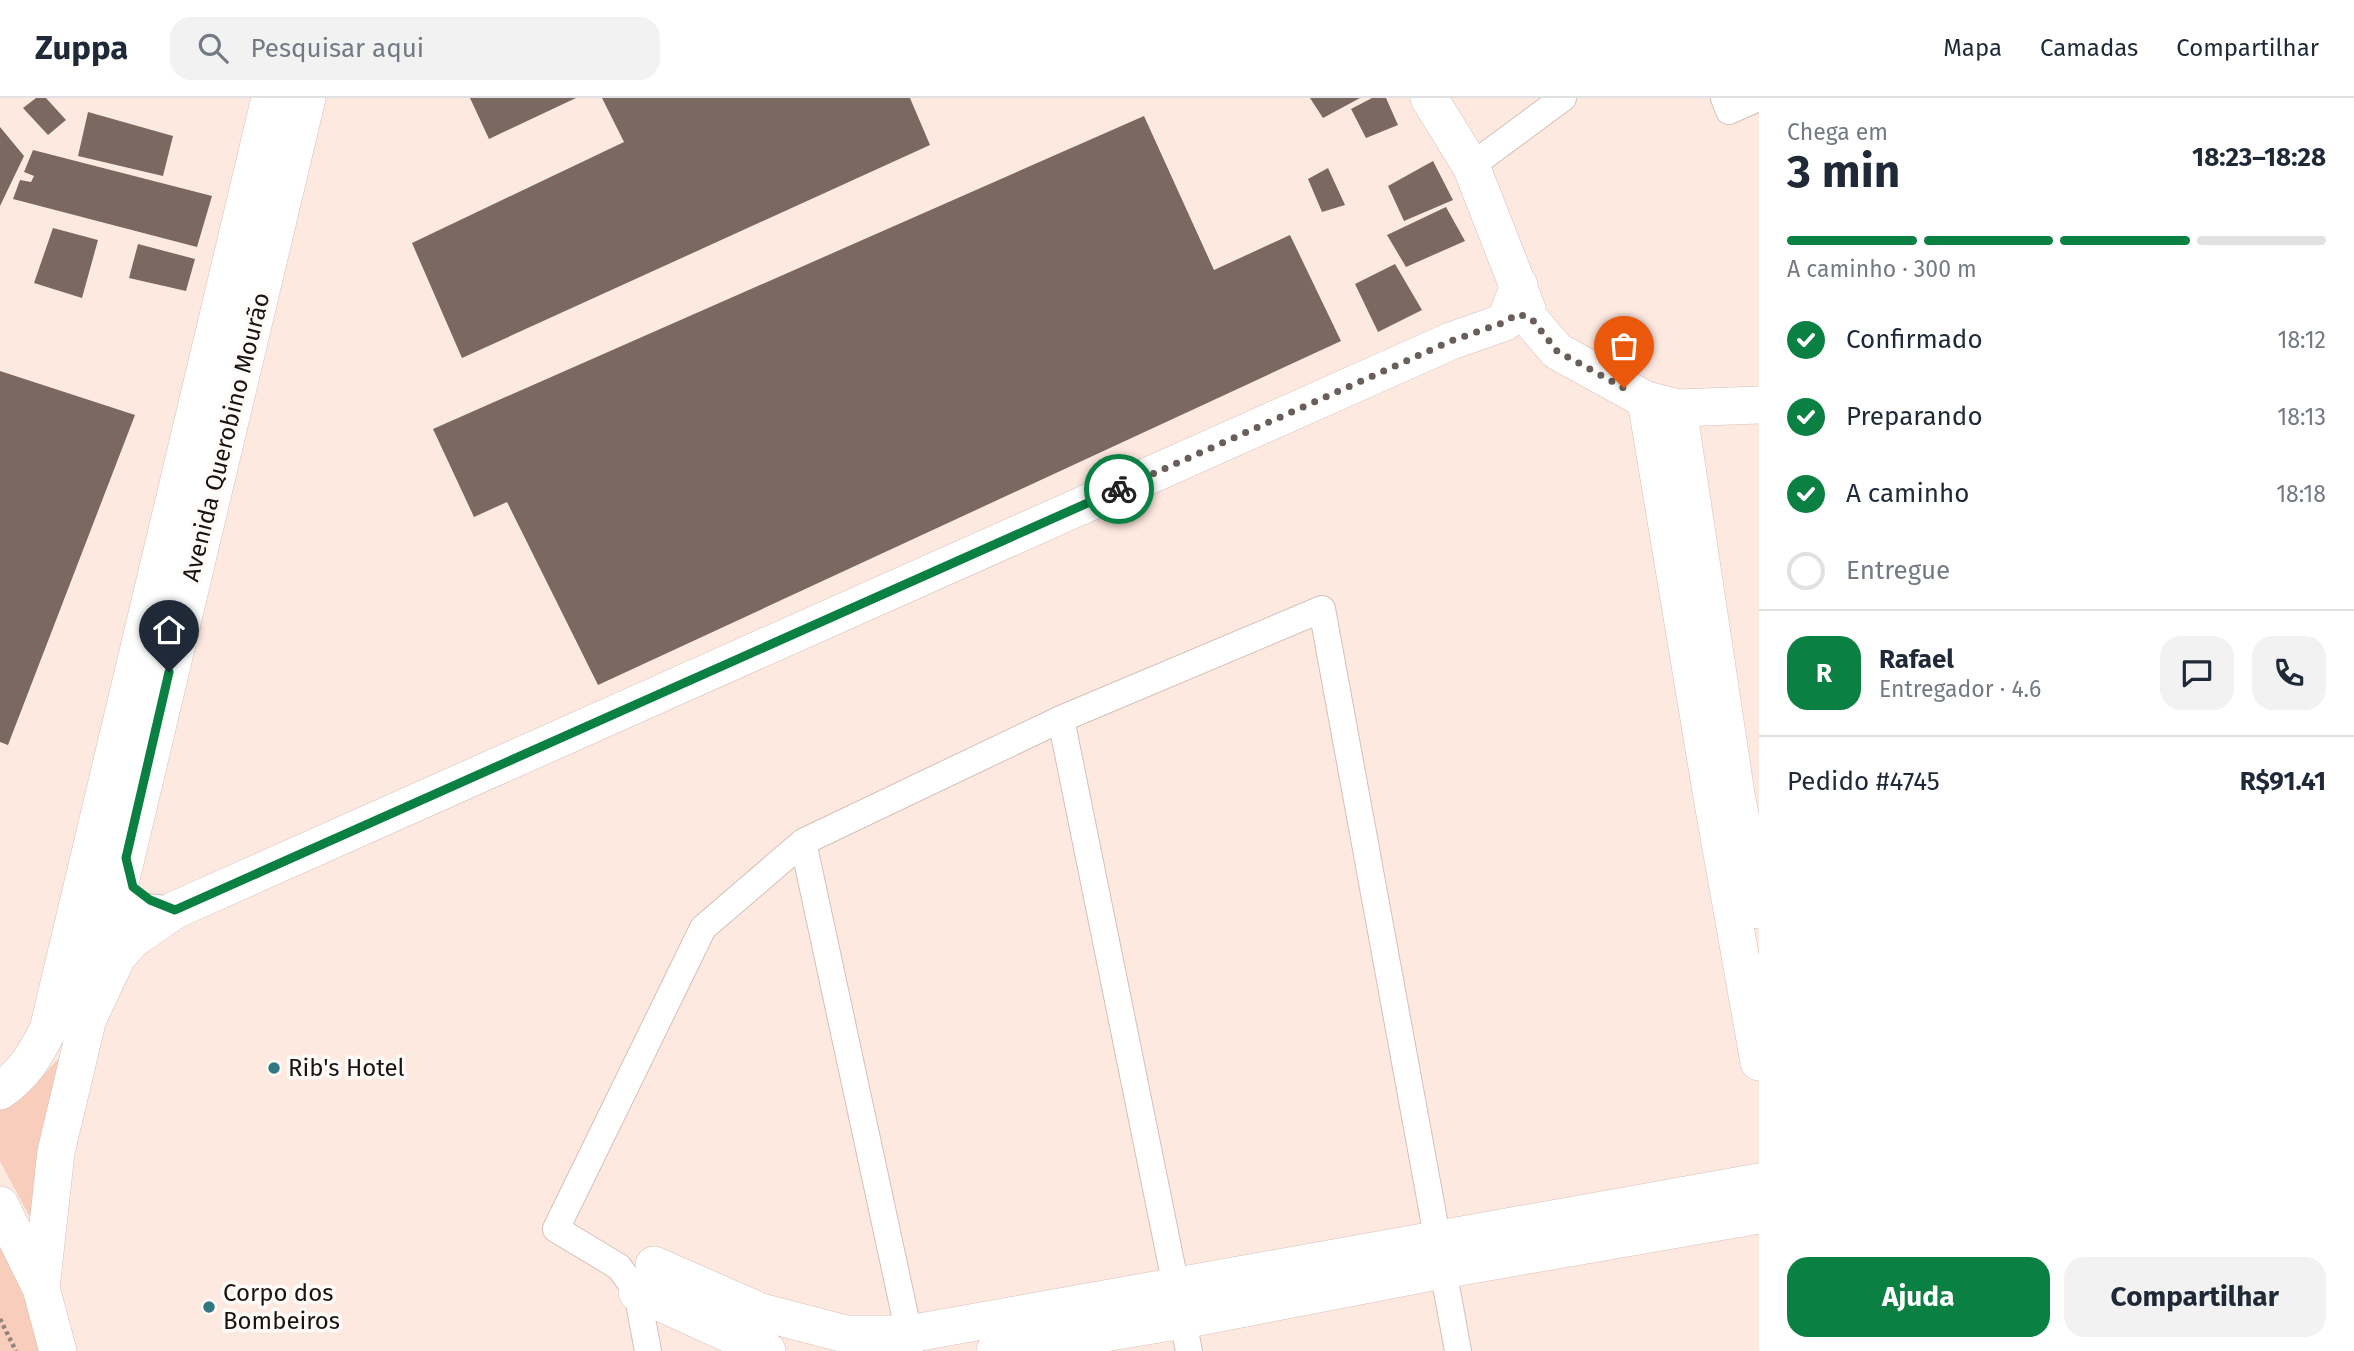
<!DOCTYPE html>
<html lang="pt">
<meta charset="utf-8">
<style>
body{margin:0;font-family:"Fira Sans",sans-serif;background:#f2f2f3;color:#1f2937;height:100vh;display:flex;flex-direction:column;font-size:26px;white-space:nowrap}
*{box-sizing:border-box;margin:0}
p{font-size:23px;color:#747a83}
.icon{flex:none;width:38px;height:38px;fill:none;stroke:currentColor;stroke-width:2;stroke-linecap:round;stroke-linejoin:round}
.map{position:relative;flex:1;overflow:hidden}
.sheet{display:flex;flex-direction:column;background:#fff;width:595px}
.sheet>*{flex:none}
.pin{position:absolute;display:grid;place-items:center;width:60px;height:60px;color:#fff;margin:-72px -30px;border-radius:50% 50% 50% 0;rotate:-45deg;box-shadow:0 0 7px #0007}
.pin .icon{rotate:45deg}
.courier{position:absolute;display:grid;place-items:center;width:70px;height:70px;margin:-35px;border:5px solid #0b8043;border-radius:50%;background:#fff;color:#222;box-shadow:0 2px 9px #0007}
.summary em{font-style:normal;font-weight:700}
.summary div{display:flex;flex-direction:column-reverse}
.summary{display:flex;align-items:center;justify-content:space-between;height:119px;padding:0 28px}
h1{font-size:46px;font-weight:700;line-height:52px}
.bar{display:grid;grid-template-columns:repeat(4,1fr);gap:10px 7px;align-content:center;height:84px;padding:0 28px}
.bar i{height:9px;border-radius:5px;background:#e0e1e3}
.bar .selected{background:#0b8043}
.bar p{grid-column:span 4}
.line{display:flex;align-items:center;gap:18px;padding:0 28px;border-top:2px solid #e0e1e3}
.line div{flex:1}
.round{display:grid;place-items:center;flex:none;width:74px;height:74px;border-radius:21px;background:#f2f2f3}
ol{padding:0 28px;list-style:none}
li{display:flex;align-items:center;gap:21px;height:77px}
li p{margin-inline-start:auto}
li .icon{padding:7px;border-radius:50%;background:#0b8043;color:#fff;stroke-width:4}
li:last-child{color:#747a83}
li i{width:38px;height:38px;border:4px solid #e0e1e3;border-radius:50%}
.button{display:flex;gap:14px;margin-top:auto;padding:14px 28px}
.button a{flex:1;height:80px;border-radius:21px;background:#0b8043;color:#fff;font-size:28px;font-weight:700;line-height:80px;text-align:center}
.button a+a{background:#f2f2f3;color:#1f2937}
header{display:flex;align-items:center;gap:42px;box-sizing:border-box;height:98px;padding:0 35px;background:#fff;border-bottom:2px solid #e0e1e3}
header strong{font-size:33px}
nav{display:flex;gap:38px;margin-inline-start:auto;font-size:24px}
.search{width:490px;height:63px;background:#f2f2f3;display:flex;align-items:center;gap:18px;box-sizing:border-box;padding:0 24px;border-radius:21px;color:#747a83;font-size:26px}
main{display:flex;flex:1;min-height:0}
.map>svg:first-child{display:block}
</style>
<header>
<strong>Zuppa</strong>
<div class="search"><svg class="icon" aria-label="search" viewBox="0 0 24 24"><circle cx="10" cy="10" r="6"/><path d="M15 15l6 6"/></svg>Pesquisar aqui</div>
<nav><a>Mapa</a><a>Camadas</a><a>Compartilhar</a></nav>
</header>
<main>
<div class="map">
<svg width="1759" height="1253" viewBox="0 0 1759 1253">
<rect width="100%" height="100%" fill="#fee9e1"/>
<path fill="#f9cdbc" d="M59,960L36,1081L33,1125L0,1063V1009L37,984Z
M0,1148L20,1183L42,1253H0Z"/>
<path fill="#7a6861" d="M36,0H46L66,22L48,37L23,10Z
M470,0H576L489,41Z
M602,0H910L930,47L462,260L412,145L624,44Z
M1310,0H1360L1323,20Z
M1372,0H1386L1398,27L1366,40L1351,11Z
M88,14L173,38L163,78L78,58Z
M1144,18L1214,172L1290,137L1341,243L598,587L507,404L474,419L433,331Z
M0,29L24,58L0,108Z
M33,52L212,98L197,149L13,101L20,82L31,84L34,78L24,74Z
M1433,63L1453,102L1404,123L1388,88Z
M1328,70L1345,107L1322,114L1308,81Z
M1446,109L1465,143L1406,169L1387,137Z
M53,130L98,142L82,200L34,185Z
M138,146L195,161L186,193L129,180Z
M1395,166L1422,212L1378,234L1355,186Z
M0,273L135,317L8,647L0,644Z"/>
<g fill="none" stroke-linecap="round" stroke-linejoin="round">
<g stroke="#d4c0b9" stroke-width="28">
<path id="street" d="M1724,0L1729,13L1758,0
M1471,68L1563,0
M1061,621L1189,1253
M803,744L909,1236L910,1253
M100,804L175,812
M643,1184L637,1194L648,1253
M637,1194L619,1169L556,1131L703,830L803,744L1061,621L1322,511L1458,1253"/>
</g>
<g stroke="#d4c0b9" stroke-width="38">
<path id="secondary" d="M1429,0L1471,68L1527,211
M1534,226L1557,253L1646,302L1678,310L1759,307
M1646,302L1712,699L1759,964
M1678,310L1736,696L1759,812
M86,925L117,859L132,842L175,812L1451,243L1505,224L1519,187
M0,993C25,975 34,959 48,932L270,0
M0,1107L41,1190
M654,1167L761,1214L845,1236H909L1759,1084
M637,1194L767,1253
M58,1253L41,1190L56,1054L307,0
M995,1253L1183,1222L1442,1172L1759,1117"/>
</g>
<path stroke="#91837e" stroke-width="4.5" stroke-dasharray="3.5 3.5" stroke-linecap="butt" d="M0,1221L16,1253"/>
<use href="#street" stroke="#fff" stroke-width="26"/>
<use href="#secondary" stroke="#fff" stroke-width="37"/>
</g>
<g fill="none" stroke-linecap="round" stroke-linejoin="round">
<path stroke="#6a5e5a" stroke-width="7" stroke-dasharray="0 12.6" d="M1119,391L1451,243L1505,224L1517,216L1531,220L1557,253L1624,290"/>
<path stroke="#0b8043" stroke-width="9" d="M169,574L126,760L133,789L150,802L175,812L1119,391"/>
</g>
<g fill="#317883" stroke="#fffbf9" stroke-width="2.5">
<circle cx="274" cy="970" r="7"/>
<circle cx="209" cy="1209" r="7"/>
</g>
<g text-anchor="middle" stroke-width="7" stroke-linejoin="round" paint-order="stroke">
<g font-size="24" fill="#1a1311" stroke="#fffbf9">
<text transform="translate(226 339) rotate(-76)" y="8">Avenida Querobino Mourão</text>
</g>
<g font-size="24" fill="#1a1311" stroke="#fffbf9" text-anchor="start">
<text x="288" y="978">Rib's Hotel</text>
<text x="223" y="1203">Corpo dos<tspan x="223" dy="28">Bombeiros</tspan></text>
</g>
</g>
</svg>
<div class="pin" style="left:1624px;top:290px;background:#ea580c"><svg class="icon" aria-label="bag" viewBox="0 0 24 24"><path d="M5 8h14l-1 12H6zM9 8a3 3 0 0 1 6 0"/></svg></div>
<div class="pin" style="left:169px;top:574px;background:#1f2937"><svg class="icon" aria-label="home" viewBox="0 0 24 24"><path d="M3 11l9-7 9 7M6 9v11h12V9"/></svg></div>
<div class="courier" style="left:1119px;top:391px"><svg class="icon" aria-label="bike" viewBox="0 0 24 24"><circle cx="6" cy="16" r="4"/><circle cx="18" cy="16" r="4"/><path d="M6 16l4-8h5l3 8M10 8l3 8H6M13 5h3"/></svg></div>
</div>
<section class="sheet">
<div class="summary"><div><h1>3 min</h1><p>Chega em</p></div><em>18:23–18:28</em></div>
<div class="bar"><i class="selected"></i><i class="selected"></i><i class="selected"></i><i></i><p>A caminho · 300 m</p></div>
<ol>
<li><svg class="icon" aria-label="check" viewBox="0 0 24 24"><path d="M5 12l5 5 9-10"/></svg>Confirmado<p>18:12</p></li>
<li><svg class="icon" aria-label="check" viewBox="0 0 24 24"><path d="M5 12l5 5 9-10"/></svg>Preparando<p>18:13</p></li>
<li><svg class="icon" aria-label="check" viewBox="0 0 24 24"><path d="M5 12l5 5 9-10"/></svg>A caminho<p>18:18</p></li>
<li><i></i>Entregue</li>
</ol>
<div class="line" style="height:126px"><b class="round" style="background:#0b8043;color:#fff">R</b><div><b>Rafael</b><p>Entregador · 4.6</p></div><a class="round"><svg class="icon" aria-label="chat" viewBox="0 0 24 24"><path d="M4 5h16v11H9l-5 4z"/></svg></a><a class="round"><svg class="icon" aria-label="phone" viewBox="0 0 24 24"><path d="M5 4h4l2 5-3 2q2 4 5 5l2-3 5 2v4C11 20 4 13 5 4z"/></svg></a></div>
<div class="line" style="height:91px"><div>Pedido #4745</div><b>R$91.41</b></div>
<div class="button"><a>Ajuda</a><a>Compartilhar</a></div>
</section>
</main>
